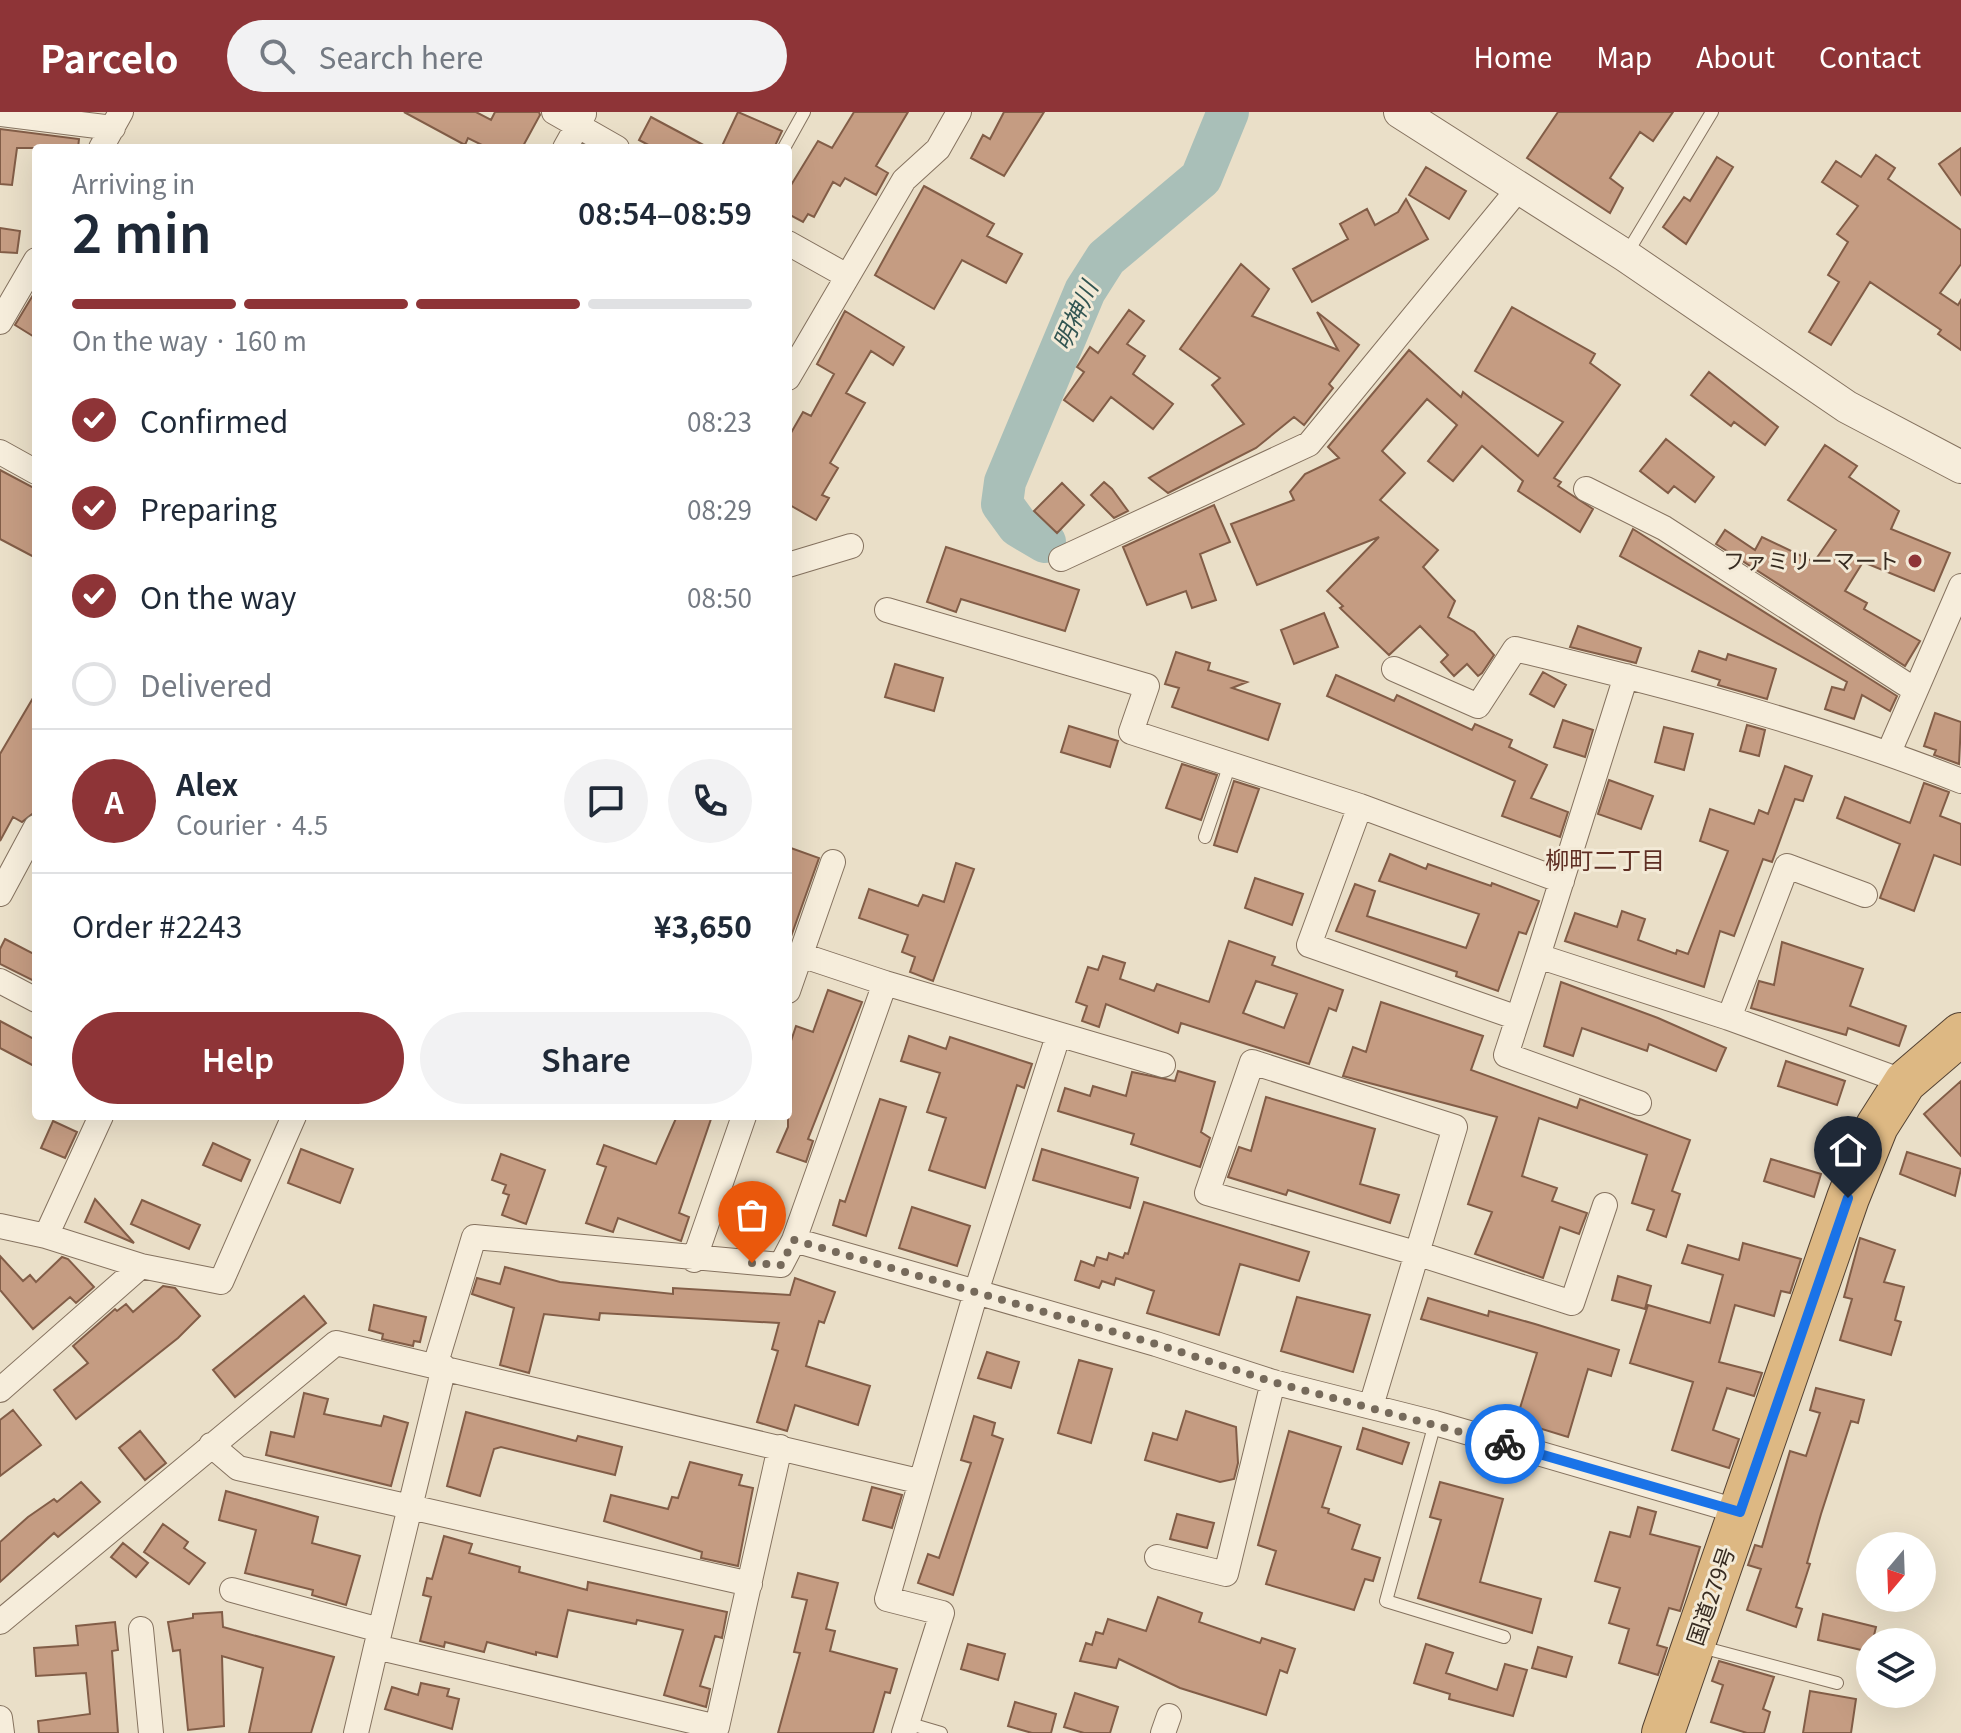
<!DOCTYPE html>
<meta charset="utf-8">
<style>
body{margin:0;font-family:Georgia,"Noto Sans JP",serif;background:#f2f2f3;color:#1f2937;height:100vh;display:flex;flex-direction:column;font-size:30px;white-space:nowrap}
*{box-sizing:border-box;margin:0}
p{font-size:26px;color:#747a83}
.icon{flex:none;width:44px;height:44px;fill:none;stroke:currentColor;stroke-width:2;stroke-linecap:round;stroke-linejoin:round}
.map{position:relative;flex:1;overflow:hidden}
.drawer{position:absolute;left:32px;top:32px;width:760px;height:976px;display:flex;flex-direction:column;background:#fff;border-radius:8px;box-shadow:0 8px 32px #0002}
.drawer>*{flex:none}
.needle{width:52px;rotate:199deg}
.tools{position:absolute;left:1856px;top:1420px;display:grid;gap:16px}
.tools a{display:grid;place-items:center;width:80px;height:80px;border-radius:50%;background:#fff;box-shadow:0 8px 32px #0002;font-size:40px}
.pin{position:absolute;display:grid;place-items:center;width:68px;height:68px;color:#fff;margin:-82px -34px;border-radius:50% 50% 50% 0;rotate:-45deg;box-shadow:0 0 8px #0007}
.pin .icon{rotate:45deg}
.courier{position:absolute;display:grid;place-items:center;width:80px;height:80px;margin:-40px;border:6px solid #1a73e8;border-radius:50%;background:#fff;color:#222;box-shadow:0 2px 10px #0007}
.headline em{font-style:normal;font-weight:600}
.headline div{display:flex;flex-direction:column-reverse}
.headline{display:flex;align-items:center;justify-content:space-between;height:136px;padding:0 40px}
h1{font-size:52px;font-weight:600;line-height:60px}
.bar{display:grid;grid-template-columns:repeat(4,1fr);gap:12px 8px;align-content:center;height:96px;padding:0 40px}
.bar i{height:10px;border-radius:6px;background:#e0e1e3}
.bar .active{background:#8e3437}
.bar p{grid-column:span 4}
.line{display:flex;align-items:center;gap:20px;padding:0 40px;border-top:2px solid #e0e1e3}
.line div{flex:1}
.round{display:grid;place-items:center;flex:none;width:84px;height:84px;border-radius:42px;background:#f2f2f3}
ol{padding:0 40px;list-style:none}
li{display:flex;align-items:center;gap:24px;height:88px}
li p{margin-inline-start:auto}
li .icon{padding:8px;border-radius:50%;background:#8e3437;color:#fff;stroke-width:4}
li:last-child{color:#747a83}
li i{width:44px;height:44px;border:4px solid #e0e1e3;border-radius:50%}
.primary-button{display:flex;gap:16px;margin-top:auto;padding:16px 40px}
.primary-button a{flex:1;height:92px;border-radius:48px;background:#8e3437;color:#fff;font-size:32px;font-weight:600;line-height:92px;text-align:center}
.primary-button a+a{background:#f2f2f3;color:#1f2937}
header{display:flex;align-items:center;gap:48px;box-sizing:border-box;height:112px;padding:0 40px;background:#8e3437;color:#fff}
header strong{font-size:38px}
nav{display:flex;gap:44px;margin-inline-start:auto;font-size:28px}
.search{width:560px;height:72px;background:#f2f2f3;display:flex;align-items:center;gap:20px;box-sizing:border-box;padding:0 28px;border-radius:44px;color:#747a83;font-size:30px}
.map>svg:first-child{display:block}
</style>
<header>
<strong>Parcelo</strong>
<div class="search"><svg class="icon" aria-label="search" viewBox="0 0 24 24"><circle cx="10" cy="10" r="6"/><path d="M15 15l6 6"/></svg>Search here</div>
<nav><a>Home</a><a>Map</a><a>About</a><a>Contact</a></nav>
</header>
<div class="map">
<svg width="1961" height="1621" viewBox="0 0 1961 1621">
<rect width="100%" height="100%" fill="#eadfc8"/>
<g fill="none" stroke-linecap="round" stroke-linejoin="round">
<path stroke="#a9bfb8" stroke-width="42" d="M1045,430L1018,414L1002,392L1005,370L1085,179L1106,146L1201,66L1228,0"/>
</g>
<path fill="#c59c82" stroke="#825d47" stroke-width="2" fill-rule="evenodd" d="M404,0H476L491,8L495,0H539L540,3L522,36H488L468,26L465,33Z
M738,0L782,19L774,36H721Z
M854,0H908L876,54L888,61L876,83L845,66L840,74L833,70L814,105L808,102L803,110L788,102V78L818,29L832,36Z
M1004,0H1044L1004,64L971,46L983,23L990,27Z
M1558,0H1673L1653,29L1640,20L1610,66L1623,76L1610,101L1527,46Z
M651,5L709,36H654L639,28Z
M0,17L79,27L78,36H17L12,73L0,72Z
M1961,36V83L1939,52Z
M1876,43L1895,56L1888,67L1961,118V152L1940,181L1958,193L1961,188V238L1938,222L1941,218L1870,170L1831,233L1809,220L1839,170L1828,163L1848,130L1837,122L1858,94L1822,70L1836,49L1861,65Z
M1717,45L1733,55L1686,132L1663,115L1684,85L1690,89Z
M1426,55L1466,79L1449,107L1409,83Z
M924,74L994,112L987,124L1022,142L1006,171L962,148L934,197L875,163Z
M1406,87L1428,127L1312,190L1293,157L1348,127L1340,112L1367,97L1375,113L1398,100Z
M0,116L20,119L17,141L0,140Z
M1241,152L1269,177L1252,204L1338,238L1317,200L1359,233L1329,272L1333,276L1304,313L1294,305L1256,336L1168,381L1149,366L1244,312L1212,273L1220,266L1180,237Z
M36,178V226L15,213Z
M1512,195L1595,242L1590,251L1620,273L1554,366L1561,370L1558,374L1593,397L1580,420L1518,379L1523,369L1482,334L1453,369L1428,349L1457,313L1427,287L1382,339L1405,361L1380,388L1438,438L1423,455L1455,489L1448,505L1474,520L1494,543L1482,561L1478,564L1467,552L1454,564L1441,550L1448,543L1420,514L1389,543L1340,496L1343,494L1327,479L1379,425L1257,473L1231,412L1294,388L1290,380L1305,362L1339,346L1328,335L1409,238L1461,285L1463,280L1538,344L1563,310L1475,259Z
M1129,198L1144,209L1127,232L1145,244L1133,262L1173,292L1153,317L1111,285L1093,309L1064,288L1084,260L1077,255L1090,235L1098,241Z
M845,199L904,235L893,253L871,239L846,281L865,291L830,351L838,356L822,383L829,386L816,408L788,392V326L803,300L811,304L834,262L817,252Z
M1709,260L1778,315L1765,333L1734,310L1731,314L1691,283Z
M1666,327L1714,365L1695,390L1674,374L1668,381L1640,359Z
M1825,333L1857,354L1849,365L1899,399L1891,417L1950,441L1934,479L1863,450L1845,479L1867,491L1864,497L1920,529L1905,554L1716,432L1725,418L1755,438L1762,425L1814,450L1836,418L1788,388Z
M0,358L36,377V446L0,427Z
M1104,370L1112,377L1128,399L1114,406L1091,383Z
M1062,371L1084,393L1057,421L1034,399Z
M1214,393L1230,430L1200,442L1216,488L1192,496L1186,479L1147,493L1123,435Z
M1633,417L1897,584L1890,599L1862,583L1854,607L1825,597L1832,575L1844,578L1847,570L1620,444Z
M946,435L1079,478L1065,519L961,487L956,500L927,490Z
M1324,501L1338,535L1294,552L1281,518Z
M1578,514L1641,536L1636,551L1570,535Z
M1699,539L1726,548L1728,542L1776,557L1767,587L1718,573L1720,568L1692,559Z
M1176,540L1210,551L1208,558L1247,570L1232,576L1280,592L1268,628L1172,595L1179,576L1165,572Z
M895,552L943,566L934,599L885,585Z
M1543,560L1566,573L1554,595L1530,582Z
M1336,563L1394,589L1397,583L1472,618L1475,612L1512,628L1509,635L1547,653L1531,686L1568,700L1560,725L1502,704L1515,669L1327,584Z
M36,581V699L22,710L13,705L0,729V642Z
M1935,601L1961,610L1959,652L1934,643L1936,638L1924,634Z
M1563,608L1593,618L1585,645L1554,635Z
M1747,613L1765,618L1759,644L1740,639Z
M1069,614L1118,629L1110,655L1061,640Z
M1664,615L1693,622L1684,658L1655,650Z
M1182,652L1217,663L1201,708L1166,696Z
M1785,654L1812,664L1803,689L1795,687L1772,750L1763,747L1734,824L1720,819L1704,875L1565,829L1575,801L1617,815L1622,799L1645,807L1638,828L1676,842L1677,838L1688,842L1728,739L1700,729L1710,697L1754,712L1759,698L1768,702Z
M1609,668L1653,684L1641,717L1598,702Z
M1234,669L1259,677L1237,740L1214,733Z
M1924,671L1949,680L1940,704L1961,712V753L1934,743L1914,799L1880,786L1900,732L1837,706L1845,685L1910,711Z
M788,735L819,746L788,833Z
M1390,742L1426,757L1428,752L1491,774L1492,771L1539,789L1526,822L1519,820L1498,879L1456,864L1457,860L1336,819L1355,772L1375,779L1367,804L1466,836L1479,802L1379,769Z
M956,751L974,757L933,869L910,860L915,845L902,840L908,823L859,806L869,777L918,794L923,783L944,790Z
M1255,766L1303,782L1292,813L1245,796Z
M5,827L36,843V870L0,852V837Z
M1229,829L1275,845L1272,853L1343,878L1336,899L1329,896L1309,952L1181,911L1178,921L1106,892L1099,915L1082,909L1087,894L1076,890L1088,855L1098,858L1103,844L1125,851L1120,867L1154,879L1157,872L1209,890ZM1256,869L1297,882L1284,916L1243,901Z
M1782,830L1863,857L1850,894L1906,914L1899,934L1848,916L1846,923L1751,896L1759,869L1774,873Z
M1561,870L1658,906L1726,936L1716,959L1649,932L1647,939L1582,916L1573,944L1544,934Z
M828,878L862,890L808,1027L813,1029L806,1050L777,1040L788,1015V938L796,914L813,920Z
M1381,890L1483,924L1471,958L1577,996L1580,987L1690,1028L1672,1079L1680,1082L1666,1125L1647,1118L1654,1098L1632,1091L1647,1043L1539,1006L1522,1064L1557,1076L1552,1089L1587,1101L1579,1122L1560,1115L1543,1166L1475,1142L1492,1100L1468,1092L1497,1005L1343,964L1353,935L1366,940Z
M0,909L36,928V955L0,936Z
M909,924L946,937L950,925L1032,952L1024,976L1017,973L985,1076L929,1058L946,1006L927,1000L940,961L901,949Z
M1786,949L1845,969L1837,993L1778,974Z
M1178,959L1215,970L1201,1020L1210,1026L1200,1055L1131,1032L1134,1022L1058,999L1065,976L1090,984L1093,974L1126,984L1132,960L1175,969Z
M1961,969V1044L1924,1002Z
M1266,985L1375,1017L1360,1072L1399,1083L1390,1111L1288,1078L1286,1083L1228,1065L1239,1035L1251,1039Z
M880,987L906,995L866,1124L833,1113L840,1088L845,1090Z
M677,1004H712L679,1101L689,1105L681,1129L618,1106L613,1120L586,1111L606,1055L597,1052L604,1033L656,1052Z
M53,1009L77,1020L65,1046L41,1036Z
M213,1031L250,1048L241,1069L203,1053Z
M301,1037L353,1057L340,1091L288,1071Z
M1042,1037L1138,1066L1130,1096L1033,1068Z
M1907,1040L1961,1057L1955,1084L1900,1062Z
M501,1042L545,1058L526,1112L502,1103L509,1083L503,1081L506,1073L492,1068Z
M1771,1047L1821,1062L1814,1085L1764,1069Z
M95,1087L134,1131L85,1110Z
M142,1088L200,1113L189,1137L131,1112Z
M1144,1090L1309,1140L1299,1169L1240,1152L1219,1223L1147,1201L1154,1179L1116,1166L1114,1173L1102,1169L1099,1176L1075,1168L1081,1149L1094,1154L1097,1145L1107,1148L1109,1141L1123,1146L1125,1141L1128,1142Z
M912,1095L970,1114L957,1154L899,1136Z
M1860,1126L1895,1138L1884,1170L1904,1175L1895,1208L1901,1210L1891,1243L1840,1228L1852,1187L1844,1185Z
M1743,1131L1801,1147L1790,1181L1781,1179L1774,1204L1735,1193L1719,1250L1762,1261L1754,1284L1727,1276L1713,1318L1739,1327L1729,1356L1672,1338L1693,1270L1630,1251L1648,1193L1710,1211L1723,1163L1682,1151L1688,1133L1739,1148Z
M0,1144L23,1169L30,1163L36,1170L62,1145L68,1147L94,1175L76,1191L70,1185L33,1217L0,1178Z
M505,1155L560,1170L673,1182V1176L790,1183L795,1166L835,1180L824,1211L819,1209L806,1254L870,1274L858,1313L795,1293L787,1319L757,1310L778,1239L772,1237L779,1211L600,1201L599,1208L544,1202L529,1261L500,1253L514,1196L472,1182L477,1166L500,1172Z
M1618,1164L1651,1174L1645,1197L1612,1188Z
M163,1174L175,1176L200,1204L178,1226L76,1307L54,1278L88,1251L73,1234L115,1197L117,1199L126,1192L133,1200Z
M304,1184L326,1211L235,1285L213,1258Z
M1297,1185L1370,1203L1353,1260L1281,1239Z
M1428,1186L1488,1204L1489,1199L1535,1212L1619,1238L1611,1264L1588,1257L1568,1325L1516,1309L1537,1241L1421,1207Z
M374,1193L426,1205L420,1230L414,1229L413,1234L382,1227L383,1222L369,1218Z
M987,1240L1019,1250L1011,1276L978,1266Z
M1079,1248L1112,1257L1091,1331L1058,1321Z
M1816,1276L1864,1288L1858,1311L1851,1309L1821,1402L1807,1451L1810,1452L1796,1495L1802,1497L1796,1515L1747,1498L1761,1457L1748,1453L1755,1433L1762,1435L1790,1339L1806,1344L1820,1301L1810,1298Z
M304,1281L328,1287L324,1302L381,1314L384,1304L408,1311L391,1374L266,1343L271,1320L294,1325Z
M13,1298L41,1333L0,1364V1308Z
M1186,1299L1236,1315L1238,1351L1234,1367L1220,1370L1145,1348L1153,1321L1177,1328Z
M466,1300L576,1329L578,1324L622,1335L615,1363L501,1335L494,1337L480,1384L447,1374Z
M974,1304L995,1311L992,1323L1003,1327L953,1483L918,1471L928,1442L939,1446L971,1351L961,1348Z
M1363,1316L1409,1331L1402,1352L1357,1337Z
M140,1319L166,1351L145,1368L119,1336Z
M1289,1319L1341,1335L1322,1395L1329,1397L1328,1401L1360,1413L1352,1437L1380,1446L1373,1469L1365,1467L1354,1498L1266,1472L1276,1439L1258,1433Z
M690,1350L742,1363L739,1373L753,1376L738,1454L701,1446L702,1440L604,1409L611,1383L668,1397L672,1385L678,1386Z
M81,1370L100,1390L58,1425L54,1421L0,1470V1430L28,1405L54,1387L57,1390Z
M1440,1370L1503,1387L1480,1470L1541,1487L1532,1521L1418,1486L1441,1408L1430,1405Z
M872,1375L902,1383L892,1416L863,1408Z
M226,1379L318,1405L312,1431L360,1444L346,1493L312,1483L313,1478L245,1461L256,1418L219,1408Z
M1638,1395L1656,1400L1650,1422L1700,1435L1680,1499L1669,1496L1657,1533L1667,1536L1658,1563L1619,1551L1629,1517L1609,1511L1620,1476L1595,1469L1610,1420L1630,1425Z
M1177,1402L1214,1411L1207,1436L1170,1427Z
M163,1412L188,1430L184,1436L205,1451L189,1472L144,1440Z
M444,1424L472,1432L469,1441L520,1455L519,1460L587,1478L588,1470L727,1500L722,1526L715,1524L700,1574L710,1577L706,1595L664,1583L683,1518L637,1508L636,1512L568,1498L557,1545L536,1540V1543L487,1530L484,1540L445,1530L444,1535L420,1529L431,1485L423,1483L427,1466L432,1467Z
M123,1431L148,1451L136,1465L111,1445Z
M798,1461L838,1471L826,1517L835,1519L830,1539L897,1557L890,1581L885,1580L873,1621H778L800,1541L794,1540L807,1488L792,1485Z
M1158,1485L1202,1501L1199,1510L1260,1531L1262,1526L1295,1537L1287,1561L1280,1558L1266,1603L1180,1576L1119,1547L1116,1556L1080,1549L1086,1531L1092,1533L1096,1520L1103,1522L1108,1507L1146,1519Z
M222,1500L223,1515L334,1545L311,1621H249L263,1556L222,1544L224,1614L188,1618L180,1538L173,1539L168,1510L193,1506V1502Z
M1823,1502L1876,1515L1870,1540L1818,1528Z
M115,1510L118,1538L112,1539L118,1621H39L38,1609L90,1602L86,1561L36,1564L34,1536L78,1533L76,1514Z
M968,1532L1005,1542L998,1568L961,1557Z
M1426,1532L1453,1541L1446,1561L1497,1578L1505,1552L1527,1558L1513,1604L1449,1587L1450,1582L1414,1571Z
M1538,1535L1572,1545L1566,1565L1532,1556Z
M1719,1549L1774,1565L1763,1597L1770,1600L1764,1621H1747L1711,1610L1723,1573L1712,1569Z
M421,1571L449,1577L447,1584L459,1587L452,1617L385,1597L392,1575L418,1583Z
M1810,1579L1856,1587L1851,1621H1803Z
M1075,1581L1118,1595L1110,1621H1084L1064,1615Z
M1015,1590L1056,1602L1051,1621H1032L1008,1614Z"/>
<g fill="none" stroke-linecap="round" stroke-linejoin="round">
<g stroke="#85725f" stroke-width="14">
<path id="service" d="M784,36L804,0
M1627,141L1712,0
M1205,725L1230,652
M1435,1311L1386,1489L1504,1525
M1701,1535L1837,1571
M907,1611L941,1621"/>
</g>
<g stroke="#85725f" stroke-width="26">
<path id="minor" d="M554,0L617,36
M0,2L113,16
M101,36L121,0
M565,36L584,2
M788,131L847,164
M0,210L36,148
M788,266L904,68L938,37L959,0
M0,340L36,360
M1586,377L1664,416L1915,578
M1061,447L1309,332L1520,75
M788,453L851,434
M887,498L1147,574L1131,620L1360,694L1562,769
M1394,557L1478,594L1515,537C1665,573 1817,612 1961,669
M1889,640L1961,474
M1360,694L1309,833L1518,906
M0,782L36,715
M801,843L885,871
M1538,844L1626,564
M0,869L36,888
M788,879L833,750
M1729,906L1787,754L1865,783
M1639,991L1506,943L1538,844L1729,906L1905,970
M101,1004L46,1124L141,1154L221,1170L294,1004
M0,1114L46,1124
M794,1128L976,1180L1058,924
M694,1148L744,1004
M435,1254L474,1125L781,1153L794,1128L885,871L1163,953
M444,1255L376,1535L717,1615L780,1335
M0,1278L141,1154
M1371,1294L1455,1015L1252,950L1207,1081L1419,1142L1572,1191L1605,1093
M211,1333L238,1356L750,1472
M1157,1445L1226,1462L1273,1270
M232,1478L380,1518
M0,1510L336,1231L918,1369
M141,1517L151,1621
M0,1606L2,1621
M356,1621L376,1535
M904,1621L942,1501L887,1487L976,1180L1156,1232L1273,1270L1435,1311L1740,1400
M1163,1621L1169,1604"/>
</g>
<g stroke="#85725f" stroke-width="34">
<path id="tertiary" d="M1400,0L1626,144L1847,295L1961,355"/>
</g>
<g stroke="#534132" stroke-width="44">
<path id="trunk" d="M1663,1621L1848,1086L1877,1014L1905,970L1961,922"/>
</g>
<use href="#service" stroke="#f6eddb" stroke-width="12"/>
<use href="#minor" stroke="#f6eddb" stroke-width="24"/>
<use href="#tertiary" stroke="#f6eddb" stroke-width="32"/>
<use href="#trunk" stroke="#ddb883" stroke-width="42"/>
</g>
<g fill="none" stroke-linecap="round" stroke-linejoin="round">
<path stroke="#766a5b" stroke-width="8" stroke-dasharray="0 14.4" d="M752,1151L781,1153L794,1128L1156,1232L1273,1270L1505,1332"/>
<path stroke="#1a73e8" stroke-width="10" d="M1505,1332L1740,1400L1848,1086"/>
</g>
<circle fill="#8e3437" stroke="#f3ead7" stroke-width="3" cx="1915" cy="449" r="8"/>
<g text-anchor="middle" stroke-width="6" stroke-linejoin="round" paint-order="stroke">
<g font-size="22" fill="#372b21" stroke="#f3ead7" text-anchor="end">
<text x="1899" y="457">ファミリーマート</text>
</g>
<g font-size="22" fill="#372b21" stroke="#f3ead7">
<text transform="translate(1711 1484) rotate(-71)" y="8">国道279号</text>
</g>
<g font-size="24" font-style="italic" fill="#325552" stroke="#f3ead7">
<text transform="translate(1076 204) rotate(-65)" y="8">明神川</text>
</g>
<g font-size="24" fill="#5f2f24" stroke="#f3ead7">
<text x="1605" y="757">柳町二丁目</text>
</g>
</g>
</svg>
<div class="tools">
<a><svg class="needle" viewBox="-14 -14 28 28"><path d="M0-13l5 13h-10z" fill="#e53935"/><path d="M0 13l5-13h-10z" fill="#747a83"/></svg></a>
<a><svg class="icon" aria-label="layers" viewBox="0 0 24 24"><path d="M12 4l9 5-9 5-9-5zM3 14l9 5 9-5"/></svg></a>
</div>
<div class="pin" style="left:752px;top:1151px;background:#ea580c"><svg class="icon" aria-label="bag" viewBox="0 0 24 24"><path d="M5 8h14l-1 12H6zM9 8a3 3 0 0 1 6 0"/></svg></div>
<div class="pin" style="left:1848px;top:1086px;background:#1f2937"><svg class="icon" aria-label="home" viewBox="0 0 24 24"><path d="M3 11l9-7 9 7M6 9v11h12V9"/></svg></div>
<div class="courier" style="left:1505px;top:1332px"><svg class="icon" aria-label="bike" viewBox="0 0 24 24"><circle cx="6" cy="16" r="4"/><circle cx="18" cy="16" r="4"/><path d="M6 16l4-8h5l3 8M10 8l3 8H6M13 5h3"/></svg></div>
<section class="drawer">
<div class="headline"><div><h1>2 min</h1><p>Arriving in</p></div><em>08:54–08:59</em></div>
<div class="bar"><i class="active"></i><i class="active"></i><i class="active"></i><i></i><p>On the way · 160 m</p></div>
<ol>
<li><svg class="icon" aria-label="check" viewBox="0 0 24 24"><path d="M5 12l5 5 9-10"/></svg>Confirmed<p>08:23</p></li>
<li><svg class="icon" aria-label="check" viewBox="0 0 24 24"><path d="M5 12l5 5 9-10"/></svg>Preparing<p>08:29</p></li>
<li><svg class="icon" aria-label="check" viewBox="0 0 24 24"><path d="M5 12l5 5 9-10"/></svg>On the way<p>08:50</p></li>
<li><i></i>Delivered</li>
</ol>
<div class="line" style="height:144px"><b class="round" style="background:#8e3437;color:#fff">A</b><div><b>Alex</b><p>Courier · 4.5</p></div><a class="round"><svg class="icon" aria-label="chat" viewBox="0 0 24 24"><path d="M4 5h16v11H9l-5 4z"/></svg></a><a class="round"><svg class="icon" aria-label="phone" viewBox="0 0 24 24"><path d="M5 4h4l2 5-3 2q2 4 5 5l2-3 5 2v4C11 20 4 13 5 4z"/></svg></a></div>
<div class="line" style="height:104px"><div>Order #2243</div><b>¥3,650</b></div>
<div class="primary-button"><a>Help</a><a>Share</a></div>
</section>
</div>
